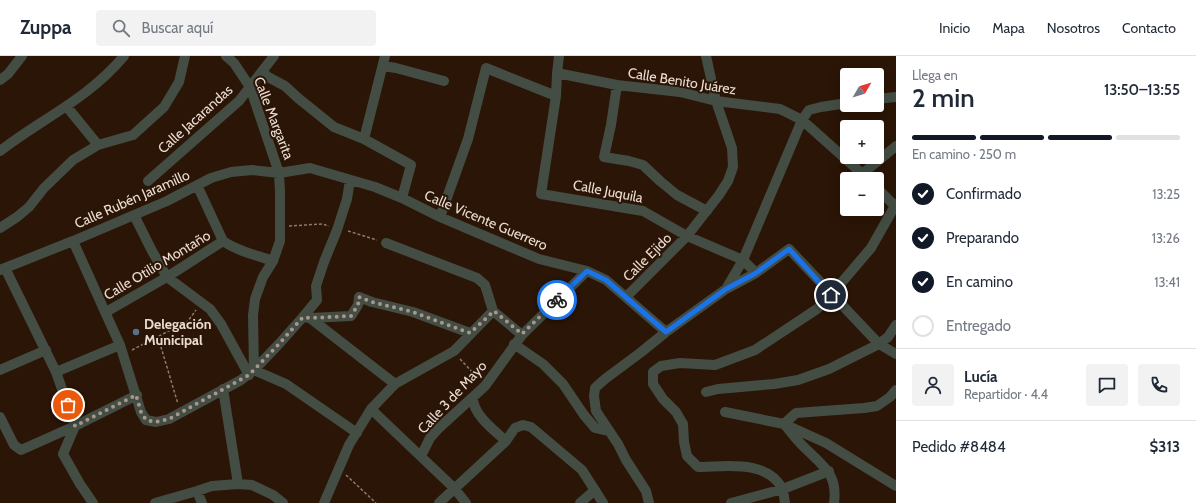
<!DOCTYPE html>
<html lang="es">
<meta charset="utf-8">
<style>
body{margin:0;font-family:Cabin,sans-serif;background:#f2f2f3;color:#1f2937;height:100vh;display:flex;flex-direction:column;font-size:15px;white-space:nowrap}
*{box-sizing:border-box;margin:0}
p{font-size:13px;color:#747a83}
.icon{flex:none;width:22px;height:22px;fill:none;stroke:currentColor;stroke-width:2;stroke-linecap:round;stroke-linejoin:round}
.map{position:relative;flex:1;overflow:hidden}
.sheet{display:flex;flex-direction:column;background:#fff;width:300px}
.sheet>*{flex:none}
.needle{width:26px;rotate:52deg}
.controls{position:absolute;left:840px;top:12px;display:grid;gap:8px}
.controls a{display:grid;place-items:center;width:44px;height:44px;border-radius:4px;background:#fff;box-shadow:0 4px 16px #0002;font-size:20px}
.pin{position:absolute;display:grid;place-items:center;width:34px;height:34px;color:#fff;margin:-17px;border:2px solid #fff;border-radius:50%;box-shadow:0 1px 4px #0007}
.courier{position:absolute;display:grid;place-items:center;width:40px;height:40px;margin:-20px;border:3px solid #1a73e8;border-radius:50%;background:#fff;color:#222;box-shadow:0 1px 5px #0007}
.head em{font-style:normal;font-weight:600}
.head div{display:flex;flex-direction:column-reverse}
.head{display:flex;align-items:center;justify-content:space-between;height:68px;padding:0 16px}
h1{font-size:26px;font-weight:600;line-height:30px}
.bar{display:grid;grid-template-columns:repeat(4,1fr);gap:6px 4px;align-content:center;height:48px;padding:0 16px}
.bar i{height:5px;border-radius:3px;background:#e0e1e3}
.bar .active{background:#111827}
.bar p{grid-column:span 4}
.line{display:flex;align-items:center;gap:10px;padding:0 16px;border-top:1px solid #e0e1e3}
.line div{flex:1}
.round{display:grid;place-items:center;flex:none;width:42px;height:42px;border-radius:4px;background:#f2f2f3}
ol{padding:0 16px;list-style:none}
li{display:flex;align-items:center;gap:12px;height:44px}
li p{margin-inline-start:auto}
li .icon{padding:4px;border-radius:50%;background:#111827;color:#fff;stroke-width:4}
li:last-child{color:#747a83}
li i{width:22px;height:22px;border:2px solid #e0e1e3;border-radius:50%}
header{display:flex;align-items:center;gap:24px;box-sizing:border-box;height:56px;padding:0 20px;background:#fff;border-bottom:1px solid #e0e1e3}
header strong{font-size:19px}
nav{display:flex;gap:22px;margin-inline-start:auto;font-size:14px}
.search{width:280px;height:36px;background:#f2f2f3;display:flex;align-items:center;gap:10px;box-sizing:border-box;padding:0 14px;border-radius:4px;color:#747a83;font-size:15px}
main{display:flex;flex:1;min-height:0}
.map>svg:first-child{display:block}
</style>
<header>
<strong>Zuppa</strong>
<div class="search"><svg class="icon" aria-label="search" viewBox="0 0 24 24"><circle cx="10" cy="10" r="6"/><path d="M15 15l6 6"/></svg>Buscar aquí</div>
<nav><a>Inicio</a><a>Mapa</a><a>Nosotros</a><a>Contacto</a></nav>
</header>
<main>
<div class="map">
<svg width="896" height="447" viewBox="0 0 896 447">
<rect width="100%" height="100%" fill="#2a1506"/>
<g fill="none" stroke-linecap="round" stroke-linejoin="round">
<path stroke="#8c7a6d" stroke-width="1.5" stroke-dasharray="3 2" stroke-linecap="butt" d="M289,170L322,168L329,170
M348,175L377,184
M158,281L178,348
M132,294L188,265L196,254
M460,303L478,322
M346,419L376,447"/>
<path stroke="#434d43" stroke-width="10" d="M559,0L557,17L556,40L541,138L643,155L687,180L743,204L756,217
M383,10L396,12L444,25
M262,15L268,21L285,30L298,42L334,71L364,83L411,109L402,142
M557,17L617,29L680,36L716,45L780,53L802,64L868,123
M0,24L8,18L22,0
M617,29L611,69L604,101L629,105L643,109L660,125L677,139L707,155
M877,43L896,41
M67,51L98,89
M364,83L385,0
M0,95C43,62 88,43 124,0
M862,118L896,90
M148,125L239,45L274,0
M197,129L223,185C237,195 256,199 273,205
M877,132L895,150
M134,159L152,195L167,221L210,253L221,268L249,319
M440,161L468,83L486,12L556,40
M0,172L17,161L29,151L44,132L73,104L98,89L133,79L164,51L179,26L185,0
M73,185L120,289L141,356L146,364L156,366L169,363L241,324L254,314L253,259L255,243L263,221L273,205L280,185V136L279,117L250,31L234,7L226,0
M386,187L477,222L485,229L493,255
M5,212L56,316L75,370
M0,214L73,185L167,145L211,122L231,116L252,114L279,117L310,112L375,131L402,142L440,161L539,203L587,215L606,224L666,276
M726,233L743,204L802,64L809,54L821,51L847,47
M626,241L687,180L719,139L728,125L733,111L732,92L716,45L706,0
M493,255L522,279
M106,256L167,221L223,185
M303,261L317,244L316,230L324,206L337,174L347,143L350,124
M310,262L395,328
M514,288L543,308L563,328L584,359L595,372L608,375
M0,314L46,294
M56,316L120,289
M223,333L238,428
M706,336L718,333L774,328L798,324L829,313L879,288L888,281L896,269
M473,342C473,359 495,375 506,385
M371,353L455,433L466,447
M725,356L784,368L826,387L896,430
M0,361L14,389L21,394L75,370L137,339
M75,370L63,398L80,428L93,447
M357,377L286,328L254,314L278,289L303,261L310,262L351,260L358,249L359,241L372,246L413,256L470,277
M421,400L430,382L439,372L485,330L522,279L587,215
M197,435L202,447
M155,447L197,435L212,430L238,428L252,429L273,439L283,447
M324,447L349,389L371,353L395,328L454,295L493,255
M439,447L506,385L515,372L523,369L531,371L582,414L603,447
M580,447L595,434
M649,447L646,435L626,404L618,388L596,355L594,340L595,332L605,323L640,297L666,276L726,233L756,217L789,193L879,288L896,298
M731,447L783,433L829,415
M785,447C784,442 784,436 782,432C766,403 725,411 698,411L687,400L684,386L683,368L676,356L663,343L653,328V316L661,310L680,307L715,309L755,294L817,253L831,239L871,192L896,148
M834,447C838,418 823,410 805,392C797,385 791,376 784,368L796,357L864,352L877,350L890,341L896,334"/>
</g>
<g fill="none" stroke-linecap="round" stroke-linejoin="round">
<path stroke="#a7968b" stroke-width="4" stroke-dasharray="0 7.2" d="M68,349L75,370L136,339L141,356L146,364L156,366L169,363L249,319L278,289L303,261L310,262L351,260L358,249L359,241L372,246L413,256L470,277L494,255L522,278L557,244"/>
<path stroke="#1a73e8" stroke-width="5" d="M557,244L587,215L606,224L666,276L726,233L756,217L789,193L831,239"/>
</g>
<circle fill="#5c6f8a" stroke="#2a1506" stroke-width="1.5" cx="136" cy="276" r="4"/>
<g text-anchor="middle" stroke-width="4" stroke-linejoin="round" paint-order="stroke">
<g font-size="14" fill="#ebdcd2" stroke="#2a1506">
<text transform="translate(682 25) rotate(9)" y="5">Calle Benito Juárez</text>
<text transform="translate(274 62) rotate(69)" y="5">Calle Margarita</text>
<text transform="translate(195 63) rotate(-42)" y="5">Calle Jacarandas</text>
<text transform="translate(608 135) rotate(11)" y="5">Calle Juquila</text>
<text transform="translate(132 143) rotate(-24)" y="5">Calle Rubén Jaramillo</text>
<text transform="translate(486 164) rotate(23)" y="5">Calle Vicente Guerrero</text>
<text transform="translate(647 201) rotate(-45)" y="5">Calle Ejido</text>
<text transform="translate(157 209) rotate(-31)" y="5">Calle Otilio Montaño</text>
<text transform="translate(452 341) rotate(-47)" y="5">Calle 3 de Mayo</text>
</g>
<g font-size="14" font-weight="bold" fill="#ebdcd2" stroke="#2a1506" text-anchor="start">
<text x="144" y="273">Delegación<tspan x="144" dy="16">Municipal</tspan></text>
</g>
</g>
</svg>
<div class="controls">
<a><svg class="needle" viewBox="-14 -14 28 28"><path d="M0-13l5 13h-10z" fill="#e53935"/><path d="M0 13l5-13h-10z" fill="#747a83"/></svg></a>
<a>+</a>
<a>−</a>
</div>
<div class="pin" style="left:68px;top:349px;background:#ea580c"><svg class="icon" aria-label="bag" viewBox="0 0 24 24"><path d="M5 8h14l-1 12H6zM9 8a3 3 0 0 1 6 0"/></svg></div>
<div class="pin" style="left:831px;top:239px;background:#1f2937"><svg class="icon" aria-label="home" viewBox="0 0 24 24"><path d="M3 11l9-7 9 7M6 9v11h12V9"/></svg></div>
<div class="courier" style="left:557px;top:244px"><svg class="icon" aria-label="bike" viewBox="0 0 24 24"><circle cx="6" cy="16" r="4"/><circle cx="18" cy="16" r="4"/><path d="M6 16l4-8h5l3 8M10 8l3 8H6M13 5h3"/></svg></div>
</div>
<section class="sheet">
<div class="head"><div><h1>2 min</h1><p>Llega en</p></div><em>13:50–13:55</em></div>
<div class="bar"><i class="active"></i><i class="active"></i><i class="active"></i><i></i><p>En camino · 250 m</p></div>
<ol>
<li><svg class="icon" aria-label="check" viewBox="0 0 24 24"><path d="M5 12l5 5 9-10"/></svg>Confirmado<p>13:25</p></li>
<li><svg class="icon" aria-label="check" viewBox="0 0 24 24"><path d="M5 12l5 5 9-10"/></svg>Preparando<p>13:26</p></li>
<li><svg class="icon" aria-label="check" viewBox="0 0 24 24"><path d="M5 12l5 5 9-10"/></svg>En camino<p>13:41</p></li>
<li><i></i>Entregado</li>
</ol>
<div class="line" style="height:72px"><a class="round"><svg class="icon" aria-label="person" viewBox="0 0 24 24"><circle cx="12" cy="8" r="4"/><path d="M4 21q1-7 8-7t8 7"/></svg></a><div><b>Lucía</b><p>Repartidor · 4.4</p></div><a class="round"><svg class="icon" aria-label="chat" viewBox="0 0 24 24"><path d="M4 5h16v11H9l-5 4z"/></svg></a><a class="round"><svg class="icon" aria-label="phone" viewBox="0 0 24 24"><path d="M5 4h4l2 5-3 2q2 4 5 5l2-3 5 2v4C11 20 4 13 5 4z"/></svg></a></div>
<div class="line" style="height:52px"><div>Pedido #8484</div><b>$313</b></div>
</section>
</main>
